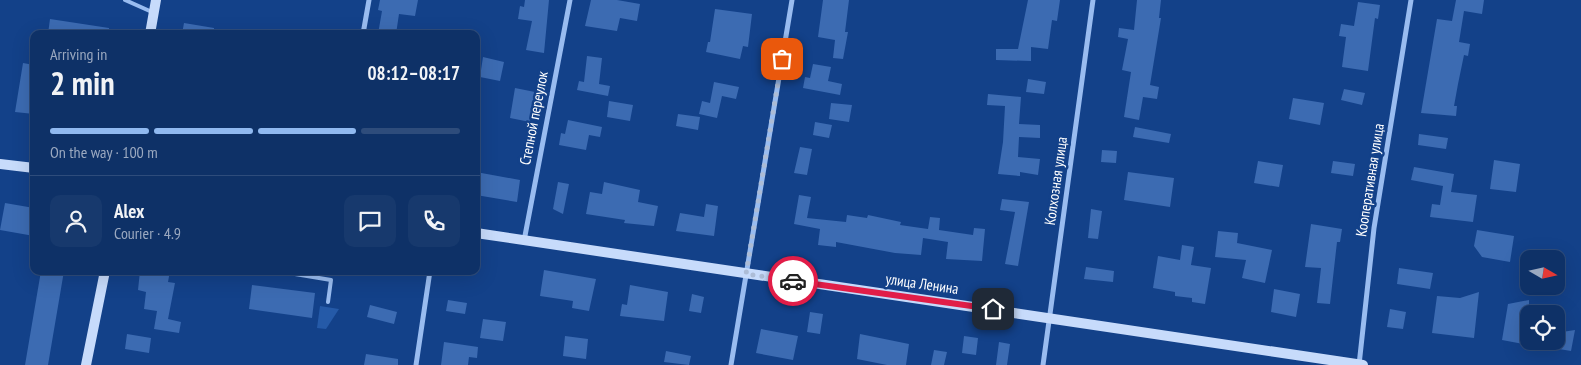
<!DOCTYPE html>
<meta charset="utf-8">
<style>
body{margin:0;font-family:"PT Sans Narrow",sans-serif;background:#17396d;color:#f1f3f6;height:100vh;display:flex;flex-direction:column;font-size:19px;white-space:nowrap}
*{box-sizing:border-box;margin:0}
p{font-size:16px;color:#9ba9c0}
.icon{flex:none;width:28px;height:28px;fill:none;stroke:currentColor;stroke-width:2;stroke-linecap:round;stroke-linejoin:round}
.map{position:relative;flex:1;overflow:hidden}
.drawer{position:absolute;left:30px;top:30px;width:450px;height:245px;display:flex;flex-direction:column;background:#0e3167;border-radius:10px;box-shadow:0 5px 20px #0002,0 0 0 1px #2e4c7b}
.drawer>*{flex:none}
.needle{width:32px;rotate:99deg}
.tools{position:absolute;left:1520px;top:250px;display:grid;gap:10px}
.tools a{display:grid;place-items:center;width:45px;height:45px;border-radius:10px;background:#0e3167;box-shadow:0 5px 20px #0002,0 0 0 1px #2e4c7b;font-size:25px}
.pin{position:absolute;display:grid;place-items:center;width:42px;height:42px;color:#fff;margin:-21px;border-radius:10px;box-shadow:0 2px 8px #0006}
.courier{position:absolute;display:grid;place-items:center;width:50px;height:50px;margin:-25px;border:4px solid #e11d48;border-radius:50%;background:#fff;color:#222;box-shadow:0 1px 6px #0007}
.summary em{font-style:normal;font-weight:700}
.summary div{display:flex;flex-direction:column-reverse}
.summary{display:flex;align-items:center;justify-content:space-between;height:85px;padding:0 20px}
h1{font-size:32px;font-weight:700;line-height:38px}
.bar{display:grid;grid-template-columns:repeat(4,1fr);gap:8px 5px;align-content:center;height:60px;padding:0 20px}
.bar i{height:6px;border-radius:4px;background:#2e4c7b}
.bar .active{background:#90b9f0}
.bar p{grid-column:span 4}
.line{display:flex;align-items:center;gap:12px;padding:0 20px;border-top:1px solid #2e4c7b}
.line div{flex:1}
.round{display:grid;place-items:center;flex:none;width:52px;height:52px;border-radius:10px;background:#17396d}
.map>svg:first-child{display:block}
</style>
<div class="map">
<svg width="1581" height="365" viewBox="0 0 1581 365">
<rect width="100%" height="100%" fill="#134189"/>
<path fill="#255aa8" d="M320,306L339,309L326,329L317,328Z"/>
<path fill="#3c6bb2" d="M380,0H418L415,16L399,14L396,34H378L382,11L378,10Z
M525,0H549L544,53L526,50L532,21L518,19L520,6L524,7Z
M591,0H617L640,4L637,21L620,18L617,31L585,26Z
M823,0H849L845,32H848L843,59L833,58L835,40L818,37Z
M1028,0H1060L1057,21L1052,20L1048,49L1031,47V61L996,60V49H1018Z
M1137,0H1161L1159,18H1161L1150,85L1159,87L1157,99L1143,97L1139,120L1124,117L1131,72L1122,70L1128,39L1118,37L1119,28L1134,30Z
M1456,0H1484L1482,14L1464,11L1459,42L1470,44L1468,56L1464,55L1458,84L1454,106H1457L1456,116L1421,113L1437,19L1452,21Z
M1358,2L1380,5L1378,19L1375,18L1368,71L1342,67L1346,37L1339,36L1341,24L1354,26Z
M715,9L752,14L748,47L743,46L740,59L706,52L708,42H710Z
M50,19L109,28V34H48Z
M184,23L214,28V34H182Z
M587,56L602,58L599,84L610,86L608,96L577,90L579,81L584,82Z
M483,57L504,62L500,81L480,77Z
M23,63L34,65V114L15,112Z
M813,64L831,67L828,81L842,84L840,95L803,88L805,77L810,78Z
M1028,79L1046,82L1044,94L1026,92Z
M714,82L739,87L736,99L722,96L717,118L699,114L702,101L710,103Z
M515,88L535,92L530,122L510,118Z
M1344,89L1365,93L1362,105L1341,100Z
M988,94L1021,97L1019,124L1040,125V138L1019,137L1018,157L1040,159L1038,175L1020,172V176L998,174L1003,142L1005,106L987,105Z
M1293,98L1324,103L1320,125L1289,119Z
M609,101L633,105L630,121L607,117Z
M831,103L852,105L849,122L829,119Z
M678,114L700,117L698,130L676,126Z
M568,120L602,127L600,137L589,135L586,150L559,145L561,133L565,134Z
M815,122L832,125L829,138L813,135Z
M1135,127L1171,134L1169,143L1133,137Z
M1419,134L1448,138L1446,149L1418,145Z
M800,147L812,149L807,175L794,173Z
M1102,150L1117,151L1116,163L1101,162Z
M1494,160L1520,164L1516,192L1490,189Z
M1258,161L1283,165L1279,187L1254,183Z
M1333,161L1355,164L1353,176L1331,173Z
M1414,167L1454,174L1451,192L1477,195L1473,222L1430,217L1432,204L1440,205L1443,186L1411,180Z
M476,172L520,180L517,202L476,195Z
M1128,172L1174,178L1170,207L1124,200Z
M558,182L569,184L563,214L553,209Z
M604,182L640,190L638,202L658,206L654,226L624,223L625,220L586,214L590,192L602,194Z
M799,195L811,197L807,218L846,222L847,215L867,218L868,215L901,222L900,225L928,229L930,217L940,218L939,230L973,235L974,228L985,229L982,261L946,259L948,242L923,238L921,255L895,253L836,242V247L818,245L820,229L794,224Z
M1002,199L1029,202L1018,266L1005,264L1015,212L1000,210Z
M5,203L34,208V236L0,230Z
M706,204L718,206L714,236L676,231L680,213L704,217Z
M1091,209L1102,211L1098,239L1088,238Z
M1311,224L1342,229L1340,242H1337L1330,304L1317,303L1321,268L1305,267Z
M1477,230L1514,236L1510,262L1482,257L1474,246Z
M1218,231L1238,233L1237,243L1272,250L1265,283L1242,278L1246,260L1215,257Z
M1182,245L1194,247L1191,265L1211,268L1205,304L1192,302V298L1175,296V292L1153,288L1158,256L1180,260Z
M1086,267L1114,271L1113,282L1084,279Z
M1399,268L1433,273L1430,289L1397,284Z
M544,270L596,279L589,311L572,308L573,301L540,296Z
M41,271H64L48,365H25Z
M140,271H170L168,282L175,283L168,319L181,322L179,333L154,329L157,311L144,309L146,292L138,290Z
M252,285L315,293L312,318L249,309Z
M630,285L668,292L664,321L620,316L622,304L627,305Z
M1274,289L1300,294L1296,317L1271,312Z
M1479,292L1474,338L1432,333L1437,296L1460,298Z
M692,294L704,297L701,313L689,311Z
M448,300L467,303L465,314L446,311Z
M1529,300V345L1502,340L1508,304Z
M370,305L397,312L394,324L367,317Z
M1390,309L1406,312L1403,329L1387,327Z
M810,312L823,314L820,334L807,332Z
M483,319L506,322L503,341L480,338Z
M761,329L798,336L793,360L756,353Z
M1575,330L1571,351L1559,349L1562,332Z
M127,334L151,338L149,353L125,349Z
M860,334L909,344L906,365H887L857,359Z
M565,336L588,339L586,359L563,356Z
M964,336L978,338L976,355L962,353Z
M444,342L478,347L477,358L469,357L468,365H441Z
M999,342L1010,344L1007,365H996Z
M934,350L947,352L944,365H931Z
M666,351L691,356L689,365L664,362Z
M366,354L398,359V365H364Z"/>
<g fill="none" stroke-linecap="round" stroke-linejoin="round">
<path stroke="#99bcf0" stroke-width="4" d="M125,0L152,12
M277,271L331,280L328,302"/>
<path stroke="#99bcf0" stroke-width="5" d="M363,34L369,0
M524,241L570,0
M416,365L430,271
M731,365L792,0
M1043,365L1093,0
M1359,365L1374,228L1411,0"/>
<path stroke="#c7dbfb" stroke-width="10" d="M150,34L156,0
M0,164L34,168
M476,233L1363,365
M86,365L105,271"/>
</g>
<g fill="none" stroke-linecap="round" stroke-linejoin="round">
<path stroke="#acbcd6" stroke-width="5" stroke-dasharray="0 9" d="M782,59L746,274L793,281"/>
<path stroke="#e11d48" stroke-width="6" d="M793,281L993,309"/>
</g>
<g text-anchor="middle" stroke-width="5" stroke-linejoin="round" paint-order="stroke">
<g font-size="15" fill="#fff" stroke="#134189">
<text transform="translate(534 118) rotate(-79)" y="5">Степной переулок</text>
<text transform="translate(1370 180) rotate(-81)" y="5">Кооперативная улица</text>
<text transform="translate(1056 181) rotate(-82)" y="5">Колхозная улица</text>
<text transform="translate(922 284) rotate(8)" y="5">улица Ленина</text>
</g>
</g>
</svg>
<div class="tools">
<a><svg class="needle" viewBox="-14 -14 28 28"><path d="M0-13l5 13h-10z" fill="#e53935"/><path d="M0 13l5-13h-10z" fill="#9ba9c0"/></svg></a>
<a><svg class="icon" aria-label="locate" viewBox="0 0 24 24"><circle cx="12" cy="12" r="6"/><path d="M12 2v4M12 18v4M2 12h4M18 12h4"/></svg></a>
</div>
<div class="pin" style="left:782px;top:59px;background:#ea580c"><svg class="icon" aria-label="bag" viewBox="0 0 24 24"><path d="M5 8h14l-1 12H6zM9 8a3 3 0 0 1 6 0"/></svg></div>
<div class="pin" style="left:993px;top:309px;background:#1f2937"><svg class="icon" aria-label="home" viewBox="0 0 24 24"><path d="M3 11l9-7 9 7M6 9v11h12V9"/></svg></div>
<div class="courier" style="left:793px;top:281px"><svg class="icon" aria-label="car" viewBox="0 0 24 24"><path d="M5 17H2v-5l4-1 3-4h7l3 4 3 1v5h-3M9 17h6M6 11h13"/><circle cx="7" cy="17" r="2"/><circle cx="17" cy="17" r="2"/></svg></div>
<section class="drawer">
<div class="summary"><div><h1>2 min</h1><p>Arriving in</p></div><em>08:12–08:17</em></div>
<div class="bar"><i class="active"></i><i class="active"></i><i class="active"></i><i></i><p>On the way · 100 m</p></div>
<div class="line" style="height:90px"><a class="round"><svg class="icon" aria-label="person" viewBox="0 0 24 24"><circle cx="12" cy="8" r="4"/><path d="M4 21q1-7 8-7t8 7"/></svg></a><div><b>Alex</b><p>Courier · 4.9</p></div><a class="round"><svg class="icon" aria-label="chat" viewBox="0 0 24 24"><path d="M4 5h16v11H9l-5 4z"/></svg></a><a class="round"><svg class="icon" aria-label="phone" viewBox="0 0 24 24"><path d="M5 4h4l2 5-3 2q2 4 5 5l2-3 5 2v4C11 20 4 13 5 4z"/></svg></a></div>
</section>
</div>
